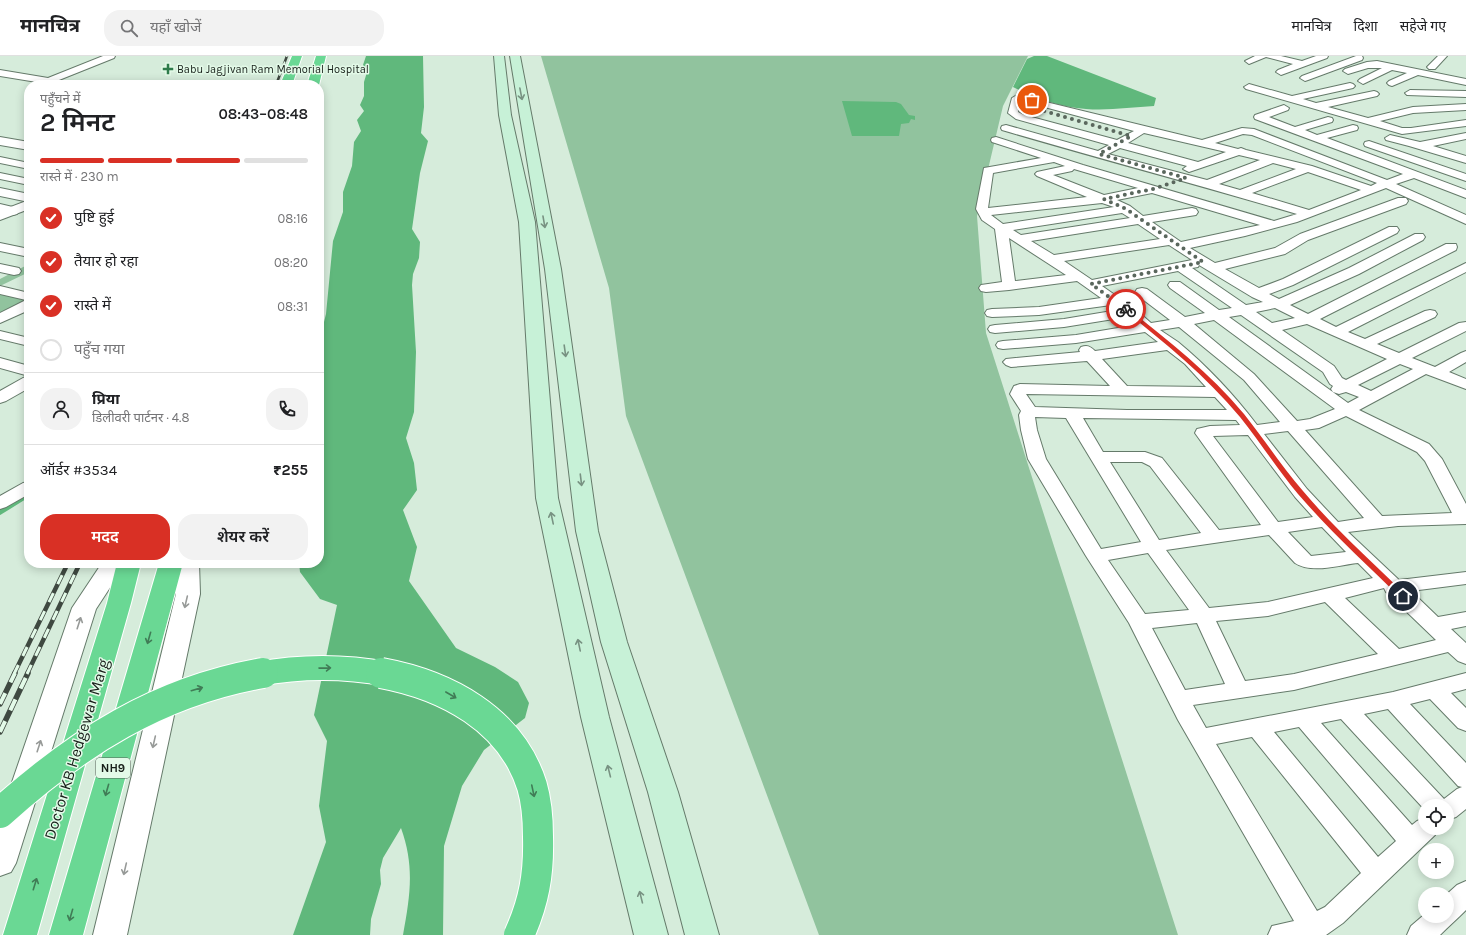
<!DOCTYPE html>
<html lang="hi">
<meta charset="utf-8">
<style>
body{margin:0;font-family:Karla,"Noto Sans Devanagari",sans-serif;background:#f2f2f2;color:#202124;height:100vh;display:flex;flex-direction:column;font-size:15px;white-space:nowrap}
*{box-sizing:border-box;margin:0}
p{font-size:13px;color:#757577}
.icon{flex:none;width:22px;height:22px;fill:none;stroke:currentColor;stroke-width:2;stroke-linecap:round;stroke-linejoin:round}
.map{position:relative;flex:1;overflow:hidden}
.drawer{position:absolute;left:24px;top:24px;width:300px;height:488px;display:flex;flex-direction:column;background:#fff;border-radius:16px;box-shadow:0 2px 10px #0003}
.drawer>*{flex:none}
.buttons{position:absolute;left:1418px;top:743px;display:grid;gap:8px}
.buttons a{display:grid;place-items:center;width:36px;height:36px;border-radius:50%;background:#fff;box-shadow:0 2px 10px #0003;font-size:20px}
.pin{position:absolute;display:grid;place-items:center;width:34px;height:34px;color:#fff;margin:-17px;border:2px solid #fff;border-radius:50%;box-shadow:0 1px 4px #0007}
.courier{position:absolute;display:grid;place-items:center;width:40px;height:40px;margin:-20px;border:3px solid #d93025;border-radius:50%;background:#fff;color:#222;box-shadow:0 1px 5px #0007}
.head em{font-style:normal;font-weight:600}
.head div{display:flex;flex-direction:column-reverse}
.head{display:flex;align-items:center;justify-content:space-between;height:68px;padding:0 16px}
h1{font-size:26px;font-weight:600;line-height:30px}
.bar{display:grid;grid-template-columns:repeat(4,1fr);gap:6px 4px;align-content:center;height:48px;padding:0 16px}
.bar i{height:5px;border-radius:3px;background:#e0e0e0}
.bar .on{background:#d93025}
.bar p{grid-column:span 4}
.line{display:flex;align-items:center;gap:10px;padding:0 16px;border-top:1px solid #e0e0e0}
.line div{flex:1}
.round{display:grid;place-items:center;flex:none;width:42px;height:42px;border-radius:16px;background:#f2f2f2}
ol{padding:0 16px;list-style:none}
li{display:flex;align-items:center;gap:12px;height:44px}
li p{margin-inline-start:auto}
li .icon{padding:4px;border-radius:50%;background:#d93025;color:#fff;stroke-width:4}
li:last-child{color:#757577}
li i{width:22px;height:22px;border:2px solid #e0e0e0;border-radius:50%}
.primary-button{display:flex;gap:8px;margin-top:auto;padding:8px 16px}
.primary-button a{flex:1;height:46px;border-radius:16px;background:#d93025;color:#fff;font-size:16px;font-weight:600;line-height:46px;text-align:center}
.primary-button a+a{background:#f2f2f2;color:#202124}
header{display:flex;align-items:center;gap:24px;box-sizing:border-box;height:56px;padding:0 20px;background:#fff;border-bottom:1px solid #e0e0e0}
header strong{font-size:19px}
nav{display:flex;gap:22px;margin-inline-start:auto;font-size:14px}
.search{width:280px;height:36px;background:#f2f2f2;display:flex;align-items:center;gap:10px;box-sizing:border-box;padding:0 14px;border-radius:16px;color:#757577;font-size:15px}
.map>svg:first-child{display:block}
</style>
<header>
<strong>मानचित्र</strong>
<div class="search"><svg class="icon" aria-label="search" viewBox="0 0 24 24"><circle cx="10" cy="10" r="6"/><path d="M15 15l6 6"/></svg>यहाँ खोजें</div>
<nav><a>मानचित्र</a><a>दिशा</a><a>सहेजे गए</a></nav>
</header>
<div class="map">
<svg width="1466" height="879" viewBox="0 0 1466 879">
<rect width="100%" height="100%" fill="#d6ecdb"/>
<path fill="#91c39e" d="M541,0H1028L1003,50L977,160L986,277L1178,879H819L626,360L609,232Z
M29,208V216L0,230V223Z
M0,237L29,244L0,260Z"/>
<path fill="#60b87c" d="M366,0H423L424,51L421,77L428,85L420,117L412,173L420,186L419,202L413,218L412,229L416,296L414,356L406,382L414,407L417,434L403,454L417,491L409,525L456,592L495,611L518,626L529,647L525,662L484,694L462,730L444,790L443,879H403C410,840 415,811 401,772L383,802L380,814L381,828L371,863L370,879H293L326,786L319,750L327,685L314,659L337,549L320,543L300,516L299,507H319V286L326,258L333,185L343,156V136L352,110L354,86L361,75L357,64L364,55L360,49L364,40V26L367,16L363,9Z
M1034,0H1047L1156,42L1154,50C1132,51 1108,55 1086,53C1060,51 1035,42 1013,31L1027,3Z
M842,45L896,46L901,48L909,59L915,60V64L911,63L909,67L901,68L899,80H852Z"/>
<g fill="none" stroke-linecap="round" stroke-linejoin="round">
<path stroke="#60b87c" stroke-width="5.5" d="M0,456L29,438"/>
<g stroke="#657a6a" stroke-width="2">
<path id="minor" d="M103,0H115L114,2L49,28L0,20V14L48,22Z
M1255,0H1281L1302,5L1316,0H1328L1327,2L1281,19L1276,16L1278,14L1293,8L1266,1L1249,8L1245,5Z
M1356,0H1362L1363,2L1362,4L1308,24L1305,25L1300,22L1302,20Z
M1438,0H1447L1435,13H1429L1427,11Z
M1377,5L1466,23V29L1418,19L1392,30L1389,29L1387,27L1389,25L1407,17L1392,14L1363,28L1358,25L1360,23L1382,12H1368L1348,18L1343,15L1345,13L1367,6Z
M1350,27L1353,28L1355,30L1353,32L1303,43L1316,47L1374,35L1377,36L1379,38L1377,40L1328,51L1368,62L1413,51L1466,48V54L1413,57L1380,65L1402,72H1411L1466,64V70L1402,78L1246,33L1244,31L1249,28L1292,40Z
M1410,34L1466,35V41L1407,39L1405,37Z
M1017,39L1202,84L1242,72L1254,73L1387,124L1403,118L1255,63L1254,61L1255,59L1284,49L1289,52L1288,54L1269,61L1295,71L1328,61L1332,62L1333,64L1332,66L1305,74L1317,79L1353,69L1357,70L1358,72L1357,74L1327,82L1466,134V142L1414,122L1396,128L1466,159V168L1386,132L1297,166L1245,180L1190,192L1215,207L1275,192L1300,178L1398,142H1406L1408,145L1406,148L1308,184L1285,198L1225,213L1259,232L1283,223L1389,171H1397L1399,174L1397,177L1293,229L1269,238L1279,243L1349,212L1415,178H1423L1425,181L1423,184L1359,218L1290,249L1308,258L1446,188H1456L1457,191L1456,194L1320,263L1336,271L1466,207V216L1348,276L1365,283L1425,255L1430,254L1435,255L1437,258L1435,261L1377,288L1399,297L1459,267L1466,266V275L1412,302L1435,311L1461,297L1466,295V306L1449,316L1466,323V333L1426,318L1359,354L1429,388L1442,403L1466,448V468L1398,470L1348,476L1399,524L1466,516V528L1411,535L1438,561L1466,556V570L1451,573L1466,587V608L1458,605L1448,596L1294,634L1193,649L1206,672L1393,636L1466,617V633L1451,637L1466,652V675L1458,672L1430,643L1410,648L1466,707V753L1456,761L1447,764V750H1425V754L1341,663L1321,667L1412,769L1417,765L1425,762V772H1438L1435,779L1343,867L1326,879H1268L1272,870L1294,865L1178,664L1129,567L1086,500L1028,403L1021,374L1019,359L1021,355L1010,338L1014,330L1020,328L1110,330L1087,305L1011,311L1006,309L1003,306L1006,303L1080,296L1079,294L1081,291C1087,289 1090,290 1095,295L1158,286L1145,276L1076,287L1003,293L998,292L996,289L998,286L1003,285L1076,279L1136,269L1126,261L1064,271L995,277L990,276L988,273L990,270L995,269L1064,263L1118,254L1111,249L1039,259L992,261L987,260L985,257L987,254L992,253L1039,251L1101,242L1077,225L1009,234L986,236L981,235L979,232L981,229L1002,226L995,173L982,164L976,153L984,112L1041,102L992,86L991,84L992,82L996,81L1083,109L1274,165L1297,158C1199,129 1100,103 1002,74L1001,72L1002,70L1006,69L1098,95L1109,89L1016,63L1008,57L1012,42ZM1021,45H1022L1134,75L1117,84L1024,59L1018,56ZM1144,77L1226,96L1198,106L1128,87ZM1243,78L1252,79L1377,127L1371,130L1312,110L1246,94L1241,92L1238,93L1215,87ZM1120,92L1187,110L1183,113L1189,116L1239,99L1260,104L1207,124L1108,98ZM1054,106L1065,110L1037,116L1035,118L1037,120L1087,141L988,152L993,117ZM1273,107L1296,113L1240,134L1219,128ZM1074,113L1138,132L1104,139L1053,119L1072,115ZM1308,116L1361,134L1309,154L1252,137ZM1152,137L1260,169L1181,186L1152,166L1196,159L1198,156L1196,153L1192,152L1143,160L1130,150L1117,144ZM1102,147L1114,151L1003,168L991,159ZM1122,157L1130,162L1021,179L1013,174ZM1138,168L1160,183L1054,199L1031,185ZM1009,182L1066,219L1015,225ZM1169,189L1192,204L1092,224L1064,205ZM1199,209L1252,241L1263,246L1246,249L1192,212L1198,211ZM1178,215L1232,252L1219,254L1180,226H1170L1168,229L1170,232L1205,257L1185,261L1147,233L1142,232L1137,233L1135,236L1137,239L1170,264L1151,267L1135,253L1102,230ZM1275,252L1295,262L1272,267L1256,256ZM1241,259L1323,316L1330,328L1333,330L1331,333L1333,336L1339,338L1346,336L1359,341L1348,347L1229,261ZM1214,264L1335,353L1310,363L1297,365L1254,318L1194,268ZM1307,268L1387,303L1346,324L1342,322L1334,310L1282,274ZM1179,271L1244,324L1280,366L1257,369C1235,340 1206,309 1178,286C1172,282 1166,278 1160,274ZM1167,294L1185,308L1206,331L1127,330L1102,303ZM1400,308L1413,313L1371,335L1358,329ZM1026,338L1215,341L1227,354H1127L1035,351ZM1346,360L1417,396L1425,405L1452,457L1382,460L1305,374L1319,372ZM1035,361L1066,362L1141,486L1101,493L1046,403L1037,374ZM1083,362L1236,364L1240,369L1210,370L1197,373L1195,377L1261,469L1219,474L1162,402L1145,396H1103ZM1288,375L1364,462L1338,466L1307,433L1264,378ZM1248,379L1295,441L1313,461L1278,466L1213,380ZM1110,406H1142L1150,410L1201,477L1159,484ZM1322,471L1346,496L1311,500L1288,476ZM1269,479L1295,507C1312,518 1339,509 1358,507L1373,522L1268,546L1209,552L1166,494ZM1148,497L1189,554L1145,558L1108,504ZM1384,532L1386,536L1436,584L1399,593L1345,542ZM1325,546L1378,598L1294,618L1245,625L1216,565L1268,560ZM1197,567L1225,628L1185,634L1152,572ZM1388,653L1458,730L1462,731L1457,733L1444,743L1364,658ZM1299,671L1396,785L1378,801L1274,676ZM1252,681L1361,817L1325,851L1317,855L1216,688Z
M1466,77V83L1433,90L1466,100V107L1409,90L1386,84L1385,82L1390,79L1420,86Z
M1369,85L1466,118V125L1365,90L1364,88L1365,86Z
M0,101L29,107V113L0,107Z
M0,117L29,123V129L0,123Z
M0,132L29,138V146L0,140Z
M0,148L17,152L19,155L17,158L13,159L0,156Z
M0,187L29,193V201L0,195Z
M0,208L19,212L21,215L19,218L14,219L0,216Z
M0,230L29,237V254L0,267V257L26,244L0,238Z
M0,275L29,282V290L0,283Z
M0,302L29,310V320L0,312Z
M29,320V332L6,345L0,347V335L23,322Z
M29,426V438L6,451L0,453V440L23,427Z
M1466,825V854C1457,863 1449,870 1440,879H1407L1411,870L1425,858V860H1447V838L1457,829Z"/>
</g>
<g stroke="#657a6a" stroke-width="2">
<path id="tertiary" d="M0,81L29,86V94L0,89Z
M29,144V153L0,164V155Z
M102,507H126L96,553L16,807L11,816L0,820V761L72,552Z
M175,507H199L200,538L127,879H93L176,538Z"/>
</g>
<g stroke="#657a6a" stroke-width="2">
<path id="secondary" d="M494,0H504L511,59L535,166L558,442L609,661L668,879H634L581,661L536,442L519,166L499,59Z
M510,0H520L561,213L598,475L627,586L678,736L719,879H685L648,736L601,586L576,475L545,213Z"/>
</g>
<g stroke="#fff" stroke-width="2">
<path id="trunk" d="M292,0H302L292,29H280Z
M316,0H326L319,29H307Z
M117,507H141L131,547L37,879H3L107,547Z
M159,507H183L83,879H49Z"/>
</g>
<use href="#minor" fill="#fff" fill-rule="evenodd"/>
<use href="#tertiary" fill="#fff" fill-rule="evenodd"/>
<use href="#secondary" fill="#c7f1d7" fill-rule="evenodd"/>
<use href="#trunk" fill="#6ad894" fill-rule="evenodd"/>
<g stroke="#3f4941" stroke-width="2.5">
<path id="rail-far2" d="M276,29L287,0"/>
</g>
<g stroke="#3f4941" stroke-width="4.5">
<path id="rail-far1" d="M14,618L68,507
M27,618L80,507"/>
</g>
<g stroke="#3f4941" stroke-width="5.5">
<path id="rail" d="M0,648L15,617
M0,676L28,617"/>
</g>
<use href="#rail-far2" stroke="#e3fae8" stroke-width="1.5" stroke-dasharray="5" stroke-linecap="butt"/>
<use href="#rail-far1" stroke="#e3fae8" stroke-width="3" stroke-dasharray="10" stroke-linecap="butt"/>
<use href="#rail" stroke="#e3fae8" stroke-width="4" stroke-dasharray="12" stroke-linecap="butt"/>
<g stroke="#fff" stroke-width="26" stroke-linecap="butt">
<path id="trunk-bridge-far1" d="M258,618C301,610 344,610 387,618"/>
</g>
<g stroke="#fff" stroke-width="32" stroke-linecap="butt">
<path id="trunk-bridge" d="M381,617C446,629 511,663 532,730C537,747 538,764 538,781C539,818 534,846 519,879
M0,757C77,687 159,635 263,617"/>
</g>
<use href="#trunk-bridge-far1" stroke="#6ad894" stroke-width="24"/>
<use href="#trunk-bridge" stroke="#6ad894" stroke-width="30"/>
</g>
<defs><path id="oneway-shaft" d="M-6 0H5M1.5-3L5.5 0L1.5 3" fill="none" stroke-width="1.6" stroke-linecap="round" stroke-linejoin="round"/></defs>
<g stroke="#789282">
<use href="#oneway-shaft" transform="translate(521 38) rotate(79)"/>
<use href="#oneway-shaft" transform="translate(544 166) rotate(80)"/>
<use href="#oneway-shaft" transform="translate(565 295) rotate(82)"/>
<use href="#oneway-shaft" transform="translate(581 424) rotate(83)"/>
<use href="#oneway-shaft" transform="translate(552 462) rotate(-102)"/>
<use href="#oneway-shaft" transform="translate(579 589) rotate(-102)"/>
<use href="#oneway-shaft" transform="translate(609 715) rotate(-104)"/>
<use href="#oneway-shaft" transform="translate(641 841) rotate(-104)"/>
</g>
<g stroke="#979a98">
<use href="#oneway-shaft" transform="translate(186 546) rotate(103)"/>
<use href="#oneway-shaft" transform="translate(79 567) rotate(-72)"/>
<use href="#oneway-shaft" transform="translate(154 686) rotate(103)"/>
<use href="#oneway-shaft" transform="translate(39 690) rotate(-72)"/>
<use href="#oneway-shaft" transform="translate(125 813) rotate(103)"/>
</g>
<g stroke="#407c56">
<use href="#oneway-shaft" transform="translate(149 582) rotate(106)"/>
<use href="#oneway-shaft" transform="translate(325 612) rotate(-1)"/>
<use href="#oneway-shaft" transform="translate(197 633) rotate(-16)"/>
<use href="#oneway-shaft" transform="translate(451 639) rotate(30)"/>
<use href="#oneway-shaft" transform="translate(107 734) rotate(106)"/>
<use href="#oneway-shaft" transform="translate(533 735) rotate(78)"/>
<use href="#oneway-shaft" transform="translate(35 828) rotate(-73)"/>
<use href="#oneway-shaft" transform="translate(71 859) rotate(106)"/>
</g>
<path fill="#d93025" d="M1124,252H1127C1169,285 1210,317 1244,358C1264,383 1282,411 1303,435C1334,472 1371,505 1406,539V542H1401C1366,508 1330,475 1298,438C1278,414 1260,386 1240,361C1206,320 1165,287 1124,254Z"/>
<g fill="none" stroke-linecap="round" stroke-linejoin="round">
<path stroke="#5a675d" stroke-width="4" stroke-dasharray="0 7.2" d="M1032,44L1041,47L1030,51L1131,80L1099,98L1186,122L1153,133L1104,143L1126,153L1203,206L1091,228L1126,253"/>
</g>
<path fill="#2e7b4a" stroke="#e3fae8" stroke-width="1.5" d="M166 7h4v4h4v4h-4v4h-4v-4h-4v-4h4z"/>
<g text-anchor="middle" stroke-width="3" stroke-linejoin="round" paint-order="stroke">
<g font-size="11" fill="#171f19" stroke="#e3fae8" text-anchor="start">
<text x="177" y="17">Babu Jagjivan Ram Memorial Hospital</text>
</g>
<rect fill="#e3fae8" stroke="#546157" stroke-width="1" x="96" y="702" width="34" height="20" rx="3"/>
<g font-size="12" font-weight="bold" fill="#171f19">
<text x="113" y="716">NH9</text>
</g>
<g font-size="16" fill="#171f19" stroke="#e3fae8">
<text transform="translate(76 693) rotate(-73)" y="6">Doctor KB Hedgewar Marg</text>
</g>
</g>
</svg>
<div class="buttons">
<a><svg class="icon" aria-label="locate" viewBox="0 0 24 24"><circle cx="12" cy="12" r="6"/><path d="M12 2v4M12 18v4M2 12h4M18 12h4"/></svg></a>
<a>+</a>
<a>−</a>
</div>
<div class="pin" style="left:1032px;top:44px;background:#ea580c"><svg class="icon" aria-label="bag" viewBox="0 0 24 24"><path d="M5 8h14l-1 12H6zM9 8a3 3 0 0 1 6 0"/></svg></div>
<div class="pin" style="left:1403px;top:540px;background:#1f2937"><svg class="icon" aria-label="home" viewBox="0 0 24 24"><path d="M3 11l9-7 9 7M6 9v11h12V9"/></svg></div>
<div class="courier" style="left:1126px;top:253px"><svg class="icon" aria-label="bike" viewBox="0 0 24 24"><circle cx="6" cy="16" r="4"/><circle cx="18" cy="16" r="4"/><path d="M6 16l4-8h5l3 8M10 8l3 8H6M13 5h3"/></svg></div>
<section class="drawer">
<div class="head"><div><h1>2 मिनट</h1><p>पहुँचने में</p></div><em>08:43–08:48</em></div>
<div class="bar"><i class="on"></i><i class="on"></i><i class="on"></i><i></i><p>रास्ते में · 230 m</p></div>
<ol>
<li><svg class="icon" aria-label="check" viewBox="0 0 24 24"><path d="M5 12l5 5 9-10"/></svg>पुष्टि हुई<p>08:16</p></li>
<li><svg class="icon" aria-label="check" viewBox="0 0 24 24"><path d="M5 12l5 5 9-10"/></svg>तैयार हो रहा<p>08:20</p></li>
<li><svg class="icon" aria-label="check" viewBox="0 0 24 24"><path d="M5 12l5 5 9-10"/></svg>रास्ते में<p>08:31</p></li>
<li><i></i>पहुँच गया</li>
</ol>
<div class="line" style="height:72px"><a class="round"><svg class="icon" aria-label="person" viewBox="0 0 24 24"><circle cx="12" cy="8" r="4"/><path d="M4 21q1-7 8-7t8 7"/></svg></a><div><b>प्रिया</b><p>डिलीवरी पार्टनर · 4.8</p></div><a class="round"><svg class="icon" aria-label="phone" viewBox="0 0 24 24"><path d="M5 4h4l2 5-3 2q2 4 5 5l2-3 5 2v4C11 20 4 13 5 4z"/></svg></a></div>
<div class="line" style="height:52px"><div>ऑर्डर #3534</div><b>₹255</b></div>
<div class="primary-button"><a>मदद</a><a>शेयर करें</a></div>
</section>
</div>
